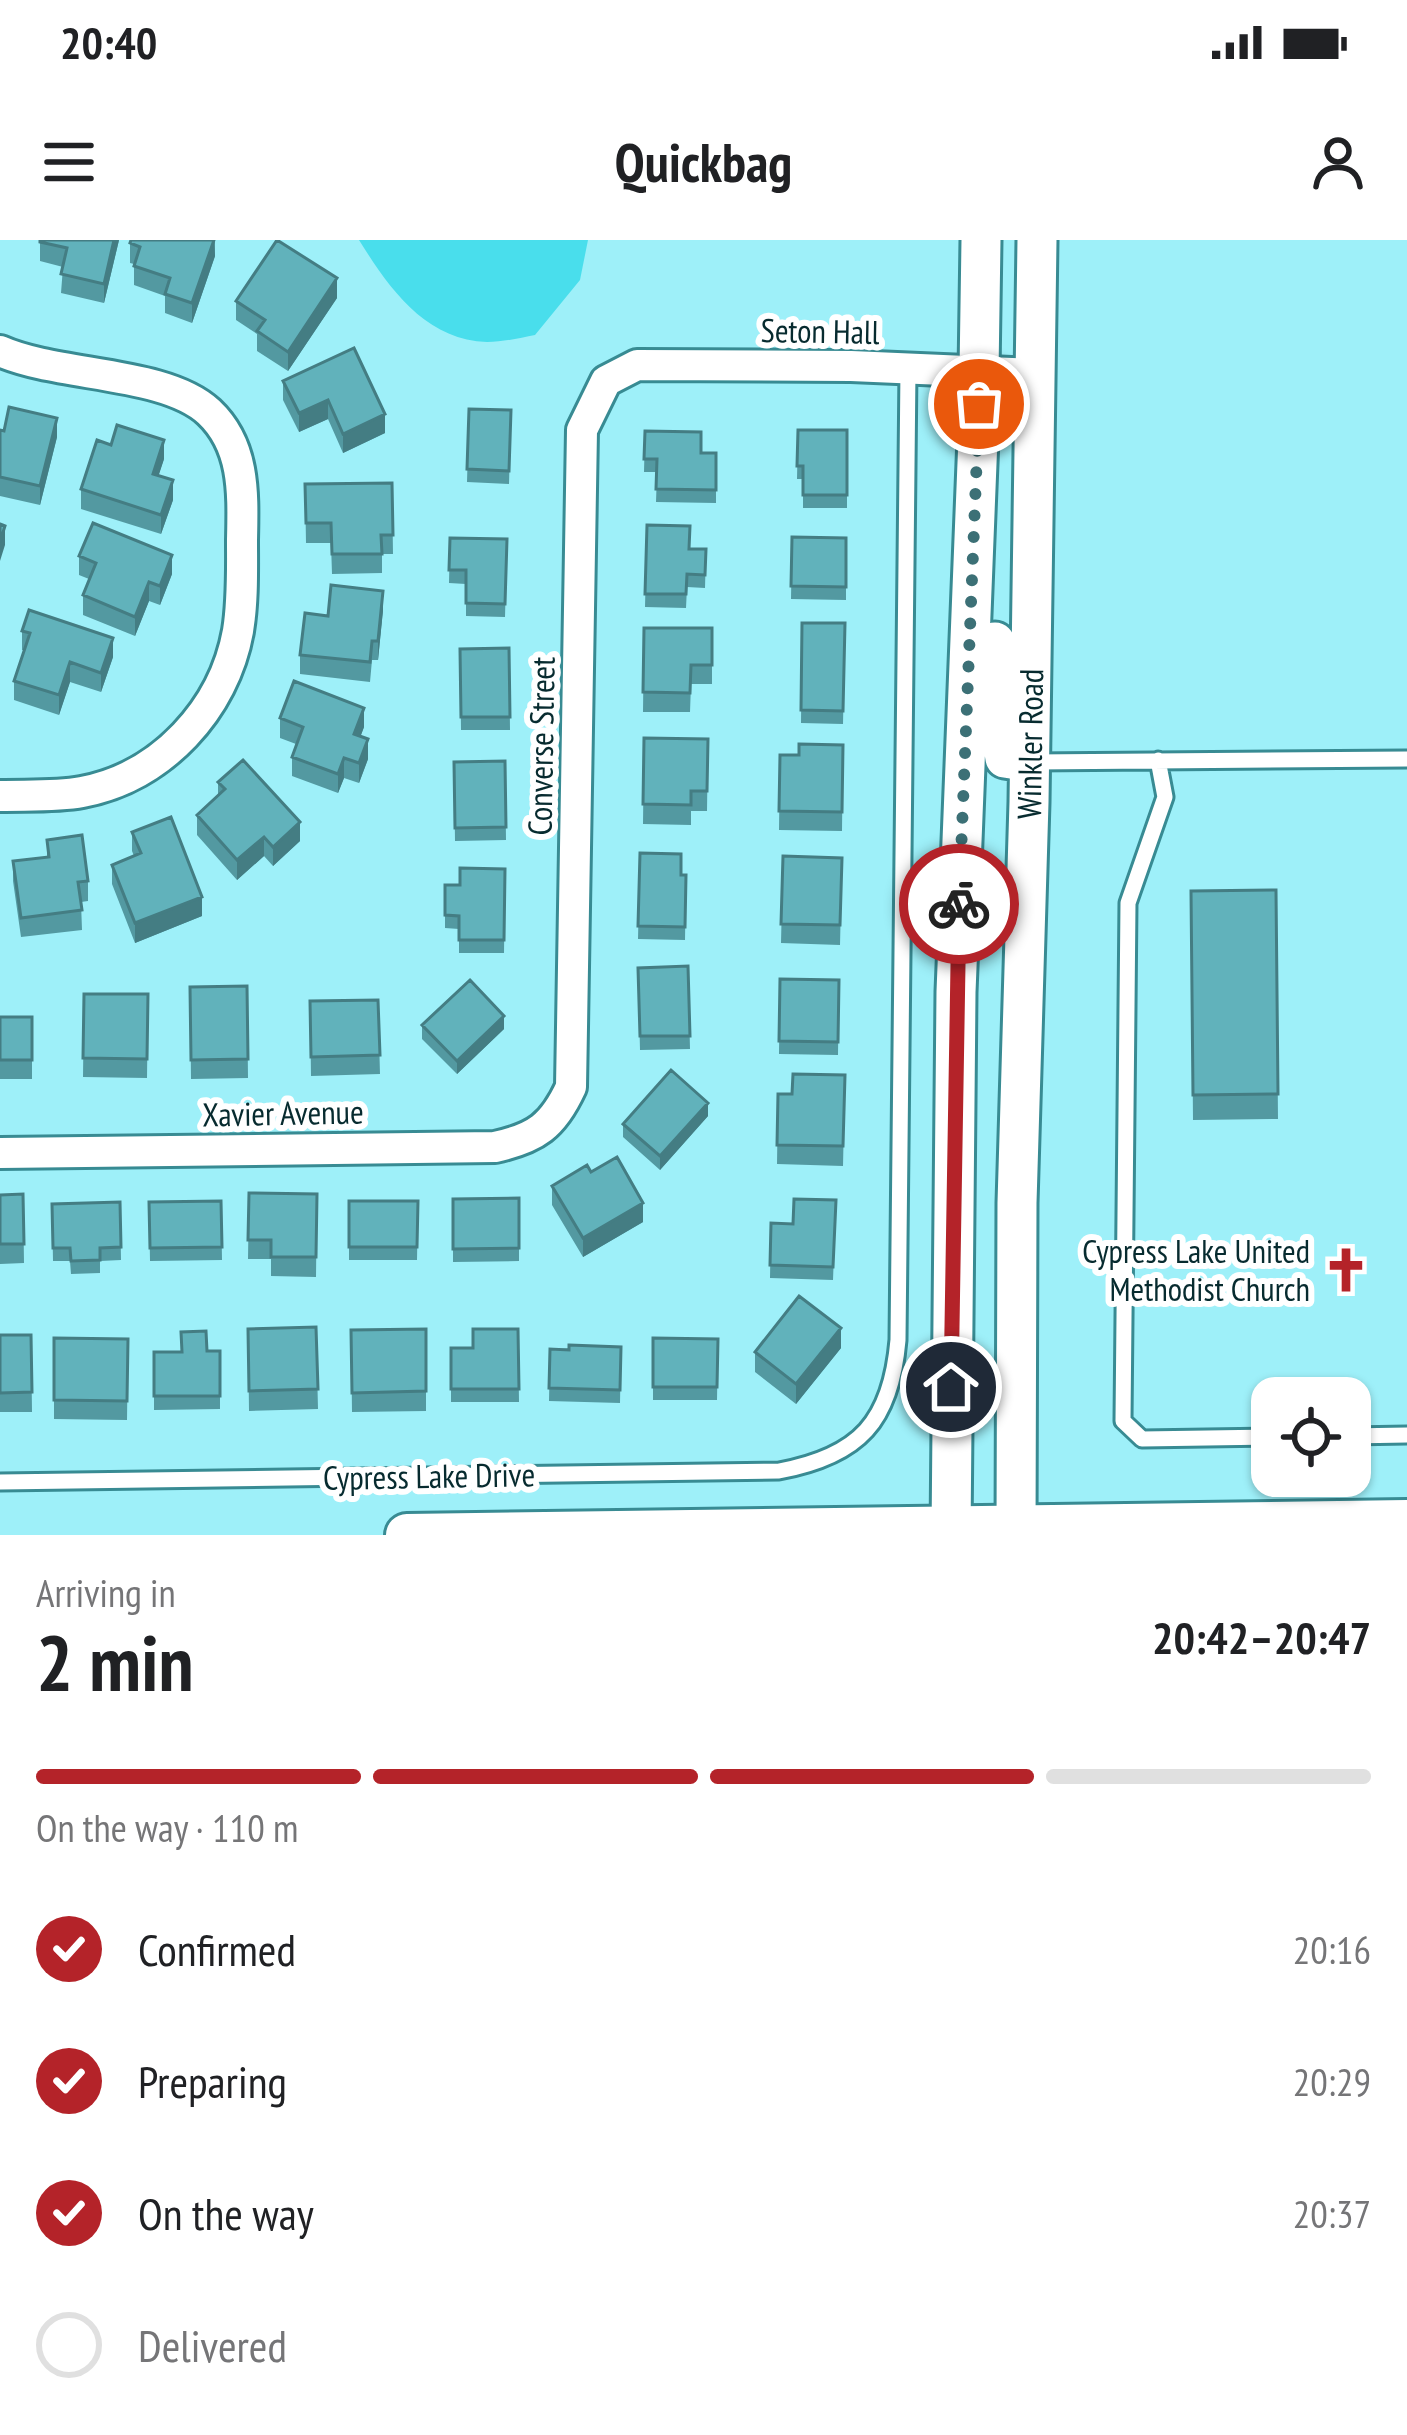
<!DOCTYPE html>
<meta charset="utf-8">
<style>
body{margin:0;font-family:"PT Sans Narrow",sans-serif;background:#f2f2f2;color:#202124;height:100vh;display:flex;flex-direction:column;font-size:45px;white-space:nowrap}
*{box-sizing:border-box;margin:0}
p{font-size:39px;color:#757577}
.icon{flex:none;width:66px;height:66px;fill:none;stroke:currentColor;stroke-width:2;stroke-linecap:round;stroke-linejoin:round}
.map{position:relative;height:1295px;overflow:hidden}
.sheet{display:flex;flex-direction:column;background:#fff;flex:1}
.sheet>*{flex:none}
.buttons{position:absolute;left:1251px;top:1137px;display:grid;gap:24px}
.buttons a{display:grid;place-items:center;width:120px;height:120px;border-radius:24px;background:#fff;box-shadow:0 3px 9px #0004;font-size:60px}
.pin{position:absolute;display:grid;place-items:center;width:102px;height:102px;color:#fff;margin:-51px;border:6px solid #fff;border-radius:50%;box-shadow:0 3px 12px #0007}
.courier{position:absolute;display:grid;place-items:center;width:120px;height:120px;margin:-60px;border:9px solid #b42329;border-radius:50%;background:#fff;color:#222;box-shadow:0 3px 15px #0007}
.summary em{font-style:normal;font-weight:800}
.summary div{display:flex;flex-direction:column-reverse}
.summary{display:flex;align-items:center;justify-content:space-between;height:204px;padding:0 36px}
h1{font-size:78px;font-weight:800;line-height:90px}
.bar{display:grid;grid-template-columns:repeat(4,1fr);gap:18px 12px;align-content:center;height:144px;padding:0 36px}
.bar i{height:15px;border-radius:9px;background:#e0e0e0}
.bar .selected{background:#b42329}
.bar p{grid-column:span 4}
ol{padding:0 36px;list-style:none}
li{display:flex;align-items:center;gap:36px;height:132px}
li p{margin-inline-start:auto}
li .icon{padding:12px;border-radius:50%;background:#b42329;color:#fff;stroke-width:4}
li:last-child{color:#757577}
li i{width:66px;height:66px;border:6px solid #e0e0e0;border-radius:50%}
.status{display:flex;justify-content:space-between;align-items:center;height:84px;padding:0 60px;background:#fff;direction:ltr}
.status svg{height:33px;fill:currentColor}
header{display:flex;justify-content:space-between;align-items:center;height:156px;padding:0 36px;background:#fff;font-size:54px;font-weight:800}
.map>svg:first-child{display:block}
</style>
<div class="status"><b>20:40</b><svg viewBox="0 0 49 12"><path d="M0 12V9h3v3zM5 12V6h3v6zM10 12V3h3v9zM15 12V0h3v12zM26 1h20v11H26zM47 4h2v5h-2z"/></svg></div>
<header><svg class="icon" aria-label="menu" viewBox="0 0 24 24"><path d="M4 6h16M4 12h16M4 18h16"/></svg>Quickbag<svg class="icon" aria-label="person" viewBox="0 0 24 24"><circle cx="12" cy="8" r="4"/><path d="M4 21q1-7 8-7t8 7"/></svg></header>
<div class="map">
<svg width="1407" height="1295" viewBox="0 0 1407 1295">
<rect width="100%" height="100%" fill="#9ef0f9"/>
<path fill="#49deec" d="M359,0H588L580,40L535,95C520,98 503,102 487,102C425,100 389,48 359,0Z"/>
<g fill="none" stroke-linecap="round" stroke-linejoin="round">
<g stroke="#388b93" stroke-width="21">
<path id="service" d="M1158,520L1165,557L1128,663L1123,1181L1142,1199L1272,1197
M1033,522L1407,519
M1350,1196L1407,1195
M0,1242L779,1231C860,1216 891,1181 898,1100L908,129"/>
</g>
<g stroke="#388b93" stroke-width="36">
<path id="minor" d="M0,111C58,137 165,131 209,172C245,206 243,253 242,300C242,329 243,361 238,391C224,469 162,537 82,552C55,557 27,555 0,556
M0,913L495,907C536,898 553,886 571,847L582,190L606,141L637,125L851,126L1035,134"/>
</g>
<g stroke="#388b93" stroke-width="45">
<path id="tertiary" d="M995,402V462L1005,518L1030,522
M951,1295L956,752L978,198L981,0
M1016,1295L1017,963L1029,562L1037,0"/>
</g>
<g stroke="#388b93" stroke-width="48">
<path id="secondary" d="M407,1295L1407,1281"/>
</g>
<use href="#service" stroke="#fff" stroke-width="15"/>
<use href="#minor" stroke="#fff" stroke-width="30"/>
<use href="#tertiary" stroke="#fff" stroke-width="39"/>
<use href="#secondary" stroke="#fff" stroke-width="42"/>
</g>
<path fill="#5399a1" d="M40,0H119L104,63L61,53L63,27L40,21Z
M215,0V16L192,83L165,73V56L134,45V24L130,23V3Z
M337,58L288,131L257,111V94L236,80V61Z
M354,108L385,193L343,213L328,179L299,192L283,160V141Z
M469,169L511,170L509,244L467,242Z
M0,190L57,197L40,265L0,256Z
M798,190H847V268H803V239H797Z
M645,191L701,213H716V263L656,262L657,232H644Z
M164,219L158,236L173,260L161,294L81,269V249Z
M392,243L393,314H382V333L332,334L331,303H306L305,244Z
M647,285L689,309H706L705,348L687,347L686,368L645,367Z
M792,297L846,298V360L791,359Z
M450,298L507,299L505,377L466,376V344L449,343Z
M79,316L172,334L160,365L149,361L135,396L83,375V355L89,339L79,335Z
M383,370L378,420H372L370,442L300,434V415L328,376Z
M802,383H845L843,484L801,483Z
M644,388H712V444H691L690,472H643Z
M22,391L113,417L101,452L70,442L59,475L14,460V441L24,410H22Z
M509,408L510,490H461L460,409Z
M280,478L364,487L360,497L368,519L359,543L344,538L338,553L292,536V517L296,504L280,498Z
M644,498L708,499L707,571H691V585L643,584Z
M843,505L842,591L779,590L780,515H799Z
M505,521L506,600L455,601L454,522Z
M218,542L300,601L273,626L264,616L237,640L197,595V575L218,556Z
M132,592L202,676L135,703L112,644V625L134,616L132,611Z
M47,600L88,641V661L81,662L82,690L21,697L13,641V621L47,617Z
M640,613L681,635H686L685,700L638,699Z
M783,616L842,618L840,705L781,703Z
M505,629L504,713H459V689L445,688V675L460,645Z
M1276,650L1278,879L1193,880L1191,651Z
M688,726L690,809L640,810L638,728Z
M780,739L839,740L838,815L779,814Z
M247,746L248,838L191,839L190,747Z
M84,754H148L147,838L83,837Z
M378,760L380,834L311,836L310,761Z
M0,777H32V839H0Z
M422,785L504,789L457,834L422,799Z
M845,835L843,926L777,924L778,854H792Z
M708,876L660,930L623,897V884Z
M591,932L643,982L583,1017L552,965V946Z
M249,953L317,954L316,1037L271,1036V1019H248Z
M23,954L24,1023L0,1024V955Z
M519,958V1021L453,1022V959Z
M836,960L833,1040L770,1038L771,983L793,984Z
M221,961L222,1020L150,1021L149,962Z
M349,961H418L417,1020H349Z
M120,962L121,1020L100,1021V1033L71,1034L70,1021H53L52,964Z
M316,1087L318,1169L249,1171L248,1089Z
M426,1089V1171L352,1172L351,1090Z
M518,1089L519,1162H451V1108H473Z
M0,1095H31L32,1172H0Z
M54,1098L128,1099L127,1180L54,1179Z
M653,1098L718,1099L717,1160H653Z
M621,1107L620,1163L549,1161L550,1109Z
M841,1108L796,1164L755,1132V1112Z
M220,1111V1169L154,1170V1112Z"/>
<path fill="#447d83" d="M114,0H119L104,63V44Z
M214,0L215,16L192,83V63Z
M337,38V58L288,131V112Z
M328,160V179L299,192V173Z
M385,174V193L343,213V194Z
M57,178V197L40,265V246Z
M164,200V219L153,253V234Z
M173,240V260L161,294V275Z
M5,286V305L0,321V302Z
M172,315V334L160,365V346Z
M149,342V361L135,396V377Z
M383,351V370L378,420V401Z
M113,398V417L101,452V433Z
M70,422V442L59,475V455Z
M364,468V487L354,514V494Z
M368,499V519L359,543V523Z
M344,518V538L338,553V534Z
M300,582V601L273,626V607Z
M264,597V616L237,640V620Z
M202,657V676L135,703V683Z
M504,776V789L457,834V821Z
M708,863V876L660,930V916Z
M643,963V982L583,1017V998Z
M841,1088V1108L796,1164V1144Z"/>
<path fill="#61b2bb" stroke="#447d83" stroke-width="3" d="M40,0H114L104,44L61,34L67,8L40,2Z
M131,0H214L192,63L165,54L170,38L134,26L140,7L130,3Z
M277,0L337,38L288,112L257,91L265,80L236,61Z
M354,108L385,174L343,194L328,160L299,173L283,141Z
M9,167L57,178L40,246L0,237V190L4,191Z
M469,169L511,170L509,231L467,229Z
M117,185L164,200L153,234L173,240L161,275L81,249L97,200L111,205Z
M798,190H847V255H803V226H797Z
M645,191L701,192V213H716V250L656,249L657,219H644Z
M392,243L393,295H381L382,314H332L331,283H306L305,244Z
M93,283L172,315L160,346L149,342L135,377L83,355L96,323L79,316Z
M0,284L5,286L0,302Z
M647,285L690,286L689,309H706L705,335L687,334L686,354H645Z
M792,297L846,298V347L791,346Z
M450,298L507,299L505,364L466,363V330H449Z
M331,345L383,351L378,401H372L370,422L300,415L305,373L328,376Z
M29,370L113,398L101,433L70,422L59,455L14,441L30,393L22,391Z
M802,383H845L843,471L801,470Z
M644,388H712V425H691L690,453L643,452Z
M509,408L510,477H461L460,409Z
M294,441L364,468L354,494L368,499L359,523L344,518L338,534L292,517L303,487L280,478Z
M644,498L708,499L707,551H691V565L643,564Z
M799,504L843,505L842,572L779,571L780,515H799Z
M243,520L300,582L273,607L264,597L237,620L197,575L225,549L218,542Z
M505,521L506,587L455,588L454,522Z
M171,577L202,657L135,683L112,625L141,613L132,592Z
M82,595L88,641L78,642L82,670L21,678L13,621L49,617L47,600Z
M640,613L681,614V635H686L685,687L638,686Z
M783,616L842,618L840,685L781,684Z
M460,628L505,629L504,700H459V676L445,675V645H460Z
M1276,650L1278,854L1193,855L1191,651Z
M688,726L690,796H640L638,728Z
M780,739L839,740L838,802L779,801Z
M470,740L504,776L457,821L422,785Z
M247,746L248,819L191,820L190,747Z
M84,754H148L147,819L83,818Z
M378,760L380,815L311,817L310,761Z
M0,777H32V820H0Z
M671,830L708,863L660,916L623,884Z
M793,834L845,835L843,906L777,905L778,854H792Z
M617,917L643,963L583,998L552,946L587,925L591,932Z
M249,953L317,954L316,1017H271V1000H248Z
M23,954L24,1004H0V955Z
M519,958V1008L453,1009V959Z
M794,959L836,960L833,1027L770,1025L771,983L793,984Z
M221,961L222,1007L150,1008L149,962Z
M349,961H418L417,1007H349Z
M120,962L121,1007L100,1008V1020L71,1021L70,1008H53L52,964Z
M799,1056L841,1088L796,1144L755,1112Z
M316,1087L318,1149L249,1151L248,1089Z
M426,1089V1151L352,1153L351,1090Z
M473,1089H518L519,1149H451V1108H473Z
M206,1091L207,1111H220V1156H154V1112H182L181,1092Z
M0,1095H31L32,1152L0,1153Z
M54,1098L128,1099L127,1161L54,1160Z
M653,1098L718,1099L717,1147H653Z
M569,1105L621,1107L620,1150L549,1148L550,1109L569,1110Z"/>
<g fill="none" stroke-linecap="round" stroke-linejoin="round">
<path stroke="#3c7076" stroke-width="12" stroke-dasharray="0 21.6" d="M959,664L979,164"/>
<path stroke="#b42329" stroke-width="15" d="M951,1147L959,664"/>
</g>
<defs>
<g id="church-bare" transform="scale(3.6)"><path d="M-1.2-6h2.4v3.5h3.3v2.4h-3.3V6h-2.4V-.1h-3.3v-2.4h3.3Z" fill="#b42329" stroke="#fff" stroke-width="2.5" paint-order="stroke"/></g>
</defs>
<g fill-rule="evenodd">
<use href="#church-bare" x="1346" y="1030"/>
</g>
<g text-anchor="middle" stroke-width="12" stroke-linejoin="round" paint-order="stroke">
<g font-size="33" fill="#072b2f" stroke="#fff">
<text transform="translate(820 91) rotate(1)" y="12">Seton Hall</text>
<text transform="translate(1030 504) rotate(-89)" y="12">Winkler Road</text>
<text transform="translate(541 506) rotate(-89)" y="12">Converse Street</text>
<text transform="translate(283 873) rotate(-1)" y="12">Xavier Avenue</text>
<text transform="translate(429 1236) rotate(-1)" y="12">Cypress Lake Drive</text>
</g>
<g font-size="33" fill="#072b2f" stroke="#fff" text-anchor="end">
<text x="1310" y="1023">Cypress Lake United<tspan x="1310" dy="38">Methodist Church</tspan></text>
</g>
</g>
</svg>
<div class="buttons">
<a><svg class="icon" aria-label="locate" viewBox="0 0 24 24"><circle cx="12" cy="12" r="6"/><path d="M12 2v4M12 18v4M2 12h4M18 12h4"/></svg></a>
</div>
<div class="pin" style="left:979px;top:164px;background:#ea580c"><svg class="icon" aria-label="bag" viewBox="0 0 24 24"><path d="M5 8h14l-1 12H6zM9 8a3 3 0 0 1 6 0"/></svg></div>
<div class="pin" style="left:951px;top:1147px;background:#1f2937"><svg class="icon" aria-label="home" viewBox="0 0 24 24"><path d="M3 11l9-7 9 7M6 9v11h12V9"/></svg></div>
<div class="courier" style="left:959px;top:664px"><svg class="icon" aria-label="bike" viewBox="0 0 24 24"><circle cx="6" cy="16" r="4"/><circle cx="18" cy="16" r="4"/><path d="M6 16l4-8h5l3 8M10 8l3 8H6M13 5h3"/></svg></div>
</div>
<section class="sheet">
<div class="summary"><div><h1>2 min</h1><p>Arriving in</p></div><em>20:42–20:47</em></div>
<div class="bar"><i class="selected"></i><i class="selected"></i><i class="selected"></i><i></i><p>On the way · 110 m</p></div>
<ol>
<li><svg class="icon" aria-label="check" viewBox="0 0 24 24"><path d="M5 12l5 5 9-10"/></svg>Confirmed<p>20:16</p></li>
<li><svg class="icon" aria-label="check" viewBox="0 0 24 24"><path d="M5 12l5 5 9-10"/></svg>Preparing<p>20:29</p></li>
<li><svg class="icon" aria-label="check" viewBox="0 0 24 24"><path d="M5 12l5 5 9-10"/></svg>On the way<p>20:37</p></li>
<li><i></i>Delivered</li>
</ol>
</section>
